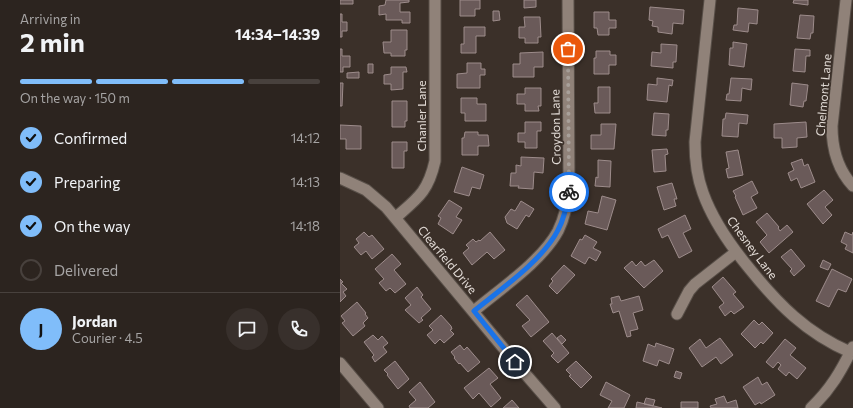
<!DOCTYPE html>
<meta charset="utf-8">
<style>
body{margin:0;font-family:Commissioner,sans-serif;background:#38302c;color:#f1f3f6;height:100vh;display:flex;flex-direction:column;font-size:15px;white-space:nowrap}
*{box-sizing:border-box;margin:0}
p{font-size:13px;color:#a6a4a4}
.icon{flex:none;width:22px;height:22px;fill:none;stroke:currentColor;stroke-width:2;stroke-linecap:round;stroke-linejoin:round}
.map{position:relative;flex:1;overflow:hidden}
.panel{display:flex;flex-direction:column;background:#2c241f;width:340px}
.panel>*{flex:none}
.pin{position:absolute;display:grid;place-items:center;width:34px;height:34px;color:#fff;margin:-17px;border:2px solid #fff;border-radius:50%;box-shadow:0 1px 4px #0007}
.courier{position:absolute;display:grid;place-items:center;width:40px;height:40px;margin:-20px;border:3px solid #1a73e8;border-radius:50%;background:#fff;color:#222;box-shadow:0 1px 5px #0007}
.overview em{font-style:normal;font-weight:700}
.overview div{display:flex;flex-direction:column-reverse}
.overview{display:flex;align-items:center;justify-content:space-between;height:68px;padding:0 20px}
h1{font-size:26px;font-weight:700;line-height:30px}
.bar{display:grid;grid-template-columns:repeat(4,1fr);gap:6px 4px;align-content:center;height:48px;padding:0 20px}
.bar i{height:5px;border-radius:3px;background:#48413d}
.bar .active{background:#80bdfa}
.bar p{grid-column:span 4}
.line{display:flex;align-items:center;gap:10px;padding:0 20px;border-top:1px solid #48413d}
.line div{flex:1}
.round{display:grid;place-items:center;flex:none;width:42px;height:42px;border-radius:21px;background:#38302c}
ol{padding:0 20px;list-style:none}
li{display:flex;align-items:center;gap:12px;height:44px}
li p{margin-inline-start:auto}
li .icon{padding:4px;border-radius:50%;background:#80bdfa;color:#111;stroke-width:4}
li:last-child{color:#a6a4a4}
li i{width:22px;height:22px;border:2px solid #48413d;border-radius:50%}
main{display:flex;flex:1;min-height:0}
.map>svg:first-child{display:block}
</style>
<main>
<section class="panel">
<div class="overview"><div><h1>2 min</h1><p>Arriving in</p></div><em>14:34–14:39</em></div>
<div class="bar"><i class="active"></i><i class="active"></i><i class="active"></i><i></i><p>On the way · 150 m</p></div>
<ol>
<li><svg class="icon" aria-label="check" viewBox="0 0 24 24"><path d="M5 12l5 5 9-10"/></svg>Confirmed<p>14:12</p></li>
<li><svg class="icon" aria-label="check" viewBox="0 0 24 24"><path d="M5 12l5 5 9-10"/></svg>Preparing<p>14:13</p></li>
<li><svg class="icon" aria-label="check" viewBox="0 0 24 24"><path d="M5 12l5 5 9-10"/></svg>On the way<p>14:18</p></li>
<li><i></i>Delivered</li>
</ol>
<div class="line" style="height:72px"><b class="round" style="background:#80bdfa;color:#111">J</b><div><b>Jordan</b><p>Courier · 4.5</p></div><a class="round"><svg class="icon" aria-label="chat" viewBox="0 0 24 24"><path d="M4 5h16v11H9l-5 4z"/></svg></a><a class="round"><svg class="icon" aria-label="phone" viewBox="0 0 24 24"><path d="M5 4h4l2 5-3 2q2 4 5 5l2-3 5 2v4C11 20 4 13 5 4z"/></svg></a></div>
</section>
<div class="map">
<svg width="513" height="408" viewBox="0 0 513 408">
<rect width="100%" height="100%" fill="#3b3029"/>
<path fill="#6a5a59" stroke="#9d8c8b" d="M0,0H13V4H0Z
M46,0H69V2L60,3V12H70V23H62V20H46V14L39,15V6L45,5Z
M120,0H140V9H135V16H120Z
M184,0H196V7L184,8Z
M454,0H468V5L453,3Z
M310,7L344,10L343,24L333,23L332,34L318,32V27L312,26L313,21L309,20Z
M398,8L418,10L417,24L409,23L408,32L393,30L394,25H397Z
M153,11H159L160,20L153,21Z
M254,12H269V20H276V28H269V35H258L257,28H254Z
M0,14H2V22H7V31H2V37H0Z
M460,15L474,16L473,33H471L470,39L457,38Z
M184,17H200L201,37H198V43H185V38H179V27H185Z
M124,27H145V36H136V53H121V44H124Z
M51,30H67V50H65V56H51V53H44L43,42H51Z
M393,42L407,44L404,67L389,65L390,48H393Z
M321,44L337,45L336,62H333V68L311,66L312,52L321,53Z
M0,49H2V56H10V67H3V72H0Z
M455,49L470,50V56H466L465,72L453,71Z
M256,51H270V55H276V65H269V74H254V58H256Z
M203,52V67H194V77H173V64H180V53Z
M127,63H141V69H145V75H140V88H117V74L127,73Z
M28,64H33V73H28Z
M51,67H66L67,72H63V89L51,90V84H44V75L51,74Z
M19,72V78H7V73Z
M317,78L333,80L332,86L329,85L327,102L307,100L308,84L317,85Z
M391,78L412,79L411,90L402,88L401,101L386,100L387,94H389Z
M0,83H3L2,106H0Z
M452,83L468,85L466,101H464L463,107L450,105Z
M258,87H270V113H255L254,103H258Z
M185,88H201V106H198L199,111H185V104H177V94H185Z
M121,98H137V104H146V121H125V113H121Z
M52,101H67V121H65V127H52Z
M314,113L329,114L328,130H326V136L312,135Z
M386,113L408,115L407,124L399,123L398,137L382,136L383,119H385Z
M185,122H201V131H197V148H185V142H178V133H185Z
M466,122L467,137L457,138V147L442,148V138H434V124Z
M261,124H276L274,149H251V135H261Z
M0,125L21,126V149H6V139H0Z
M125,132H138V135H148L149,146H138V155H122V138H124Z
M52,142H67V151H64V168H52Z
M327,149L328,154L325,155L326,171L314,172L312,150Z
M398,150L403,175L388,178L386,169L389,168L386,152Z
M181,157L204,158L203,173L194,172L193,189L178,188L179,186H170L171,173H176V165L181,166Z
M462,159L464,166L468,164L475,182L461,188L457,178L451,181L448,173L454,170L451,163Z
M258,160L271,161L270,187L255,186L256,177L258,178Z
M122,167L144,175L140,189L132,187L129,196L114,192Z
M412,181L418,193L411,197L417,208L403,215L395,197L396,196L393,191Z
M332,183L337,199H334L336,206L324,210L317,187Z
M484,190L493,200L485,207L492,215L483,224L467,204Z
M262,196L276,200L267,230L245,224L248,211L258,213Z
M109,200L122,208L116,217L122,220L113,234L98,224L101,218L98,216Z
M181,201L194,209L189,217L186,215L177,229L167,223L165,217L171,209L175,211Z
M427,213L439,227L438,228L440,231L447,225L453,232L429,253L420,242L427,235L416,222Z
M345,215L351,229L343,233L352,251L339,258L328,235L322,238L318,229Z
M24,232L29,237L32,235L44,249L32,259L26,251L21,255L14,247L19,243L16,239Z
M150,232L165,250L154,259L147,252L132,265L123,253L129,248L126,245L133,239L136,242L139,240L140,241Z
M505,232L512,235L513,232V253L505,249L507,245L501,242Z
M245,235L257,242L253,248L261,252L256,261L249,257L245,264L231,256L240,239L242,240Z
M451,249L465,266L454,276L450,271L452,269L441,257Z
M52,254L61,264L54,270L66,284L55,293L50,288L46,291L39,283L44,279L35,269Z
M314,260L323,271L304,288L284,268L292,261L296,266L301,261L305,266Z
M483,260L491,264L488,270L480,267Z
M224,265L235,275L217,294L209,286L213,281L211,279Z
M492,269L512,279L506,292L498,289L489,307L476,301Z
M383,277L396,292L393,294L404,307L394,314L391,311L385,316L379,307L384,303L372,287Z
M0,279L3,282L1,283L7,289L3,292L6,296L0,302Z
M77,287L83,295L81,297L91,309L81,318L83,320L79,323L65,310L71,305L65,298Z
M187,295L209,322L191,337L182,326L190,320L176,305Z
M279,296L281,301L299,296L303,310L293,313L298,329L290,331L291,336L287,337L279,311L273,313L270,304H272L271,298Z
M17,302L26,313L25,314L28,318L23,323L25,326L13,336L2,323L5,321L1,316Z
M101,315L111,326L112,329L110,330L114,334L104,343L100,339L95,344L87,335L93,330L89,326Z
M414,320L419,325L422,322L433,333L423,344L421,342L415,348L401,334Z
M212,333L229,353L218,363L211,356L214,353L203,341Z
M33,335L38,340L42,336L48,343L43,347L47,352L35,362L32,357L34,355L24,342Z
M221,335L226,340L222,344L217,338Z
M380,338L393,355L381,364L376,357L362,367L349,348L360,339L366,348Z
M445,339L456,348L450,355L466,368L457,379L449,372L446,376L438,369L441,365L438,362L433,368L426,362Z
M316,343L334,349L329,364L319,360L317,366L303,361L308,344L315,347Z
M120,345L124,350L127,347L140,362L128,372L120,363L119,364L114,358L115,357L111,352Z
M55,361L69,379L58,389L47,375L48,374L44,370Z
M236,361L252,377L241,388L229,376L231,375L226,370Z
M149,368L158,378L150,384L161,398L151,407L139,393L133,399L124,388Z
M336,371L342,373L340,379L334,377Z
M418,377L422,385L427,382L435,395L421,404L420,402L415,405L403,387Z
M80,382L95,402L88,408H70L69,406L76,400L69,392Z
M266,382L290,395L284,408H268L272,401L260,395Z
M384,396L387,403L396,400L398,408H371L370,406L377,404L375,399Z
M306,398L315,400L313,406L304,404Z
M172,400L179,408H163Z
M297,402L314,406L322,408H296Z
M341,402H358V408H341Z"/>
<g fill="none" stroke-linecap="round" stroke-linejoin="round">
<g stroke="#584f48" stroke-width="13">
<path id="minor" d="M370,0L355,142C355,159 357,177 363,193C373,221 390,245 409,268C438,304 466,333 510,352
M506,0L492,126C492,148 498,170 513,186
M0,178L26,190L46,207L175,362L215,408
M55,218C78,198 88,192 95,161V0
M134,311C160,289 202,261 218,231C225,217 228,201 229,186L228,0
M337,314L349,291L355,284L396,252
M0,363L38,408
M471,408C491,389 501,371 513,347"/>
</g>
<use href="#minor" stroke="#908279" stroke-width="11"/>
</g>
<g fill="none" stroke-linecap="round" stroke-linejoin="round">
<path stroke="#a8a09a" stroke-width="4" stroke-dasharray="0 7.2" d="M228,49L229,192"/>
<path stroke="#1a73e8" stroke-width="5" d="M175,362L134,311C160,290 203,260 218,230C224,219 227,205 229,192"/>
</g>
<g text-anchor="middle" stroke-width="3.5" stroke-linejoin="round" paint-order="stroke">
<g font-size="12" fill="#e3dcd7" stroke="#3b3029">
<text transform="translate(484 95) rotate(-85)" y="4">Chelmont Lane</text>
<text transform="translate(82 116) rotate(-90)" y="4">Chanler Lane</text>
<text transform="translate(216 127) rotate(-91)" y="4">Croydon Lane</text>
<text transform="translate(412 248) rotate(53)" y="4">Chesney Lane</text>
<text transform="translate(107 260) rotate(50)" y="4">Clearfield Drive</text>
</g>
</g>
</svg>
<div class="pin" style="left:228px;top:49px;background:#ea580c"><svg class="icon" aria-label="bag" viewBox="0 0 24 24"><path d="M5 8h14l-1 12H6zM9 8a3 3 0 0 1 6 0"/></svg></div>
<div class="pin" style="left:175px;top:362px;background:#1f2937"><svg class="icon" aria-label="home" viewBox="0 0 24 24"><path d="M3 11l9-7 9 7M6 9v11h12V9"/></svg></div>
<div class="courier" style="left:229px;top:192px"><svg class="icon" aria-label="bike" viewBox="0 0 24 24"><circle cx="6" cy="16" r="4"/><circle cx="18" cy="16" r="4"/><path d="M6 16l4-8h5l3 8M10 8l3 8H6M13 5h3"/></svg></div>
</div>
</main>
